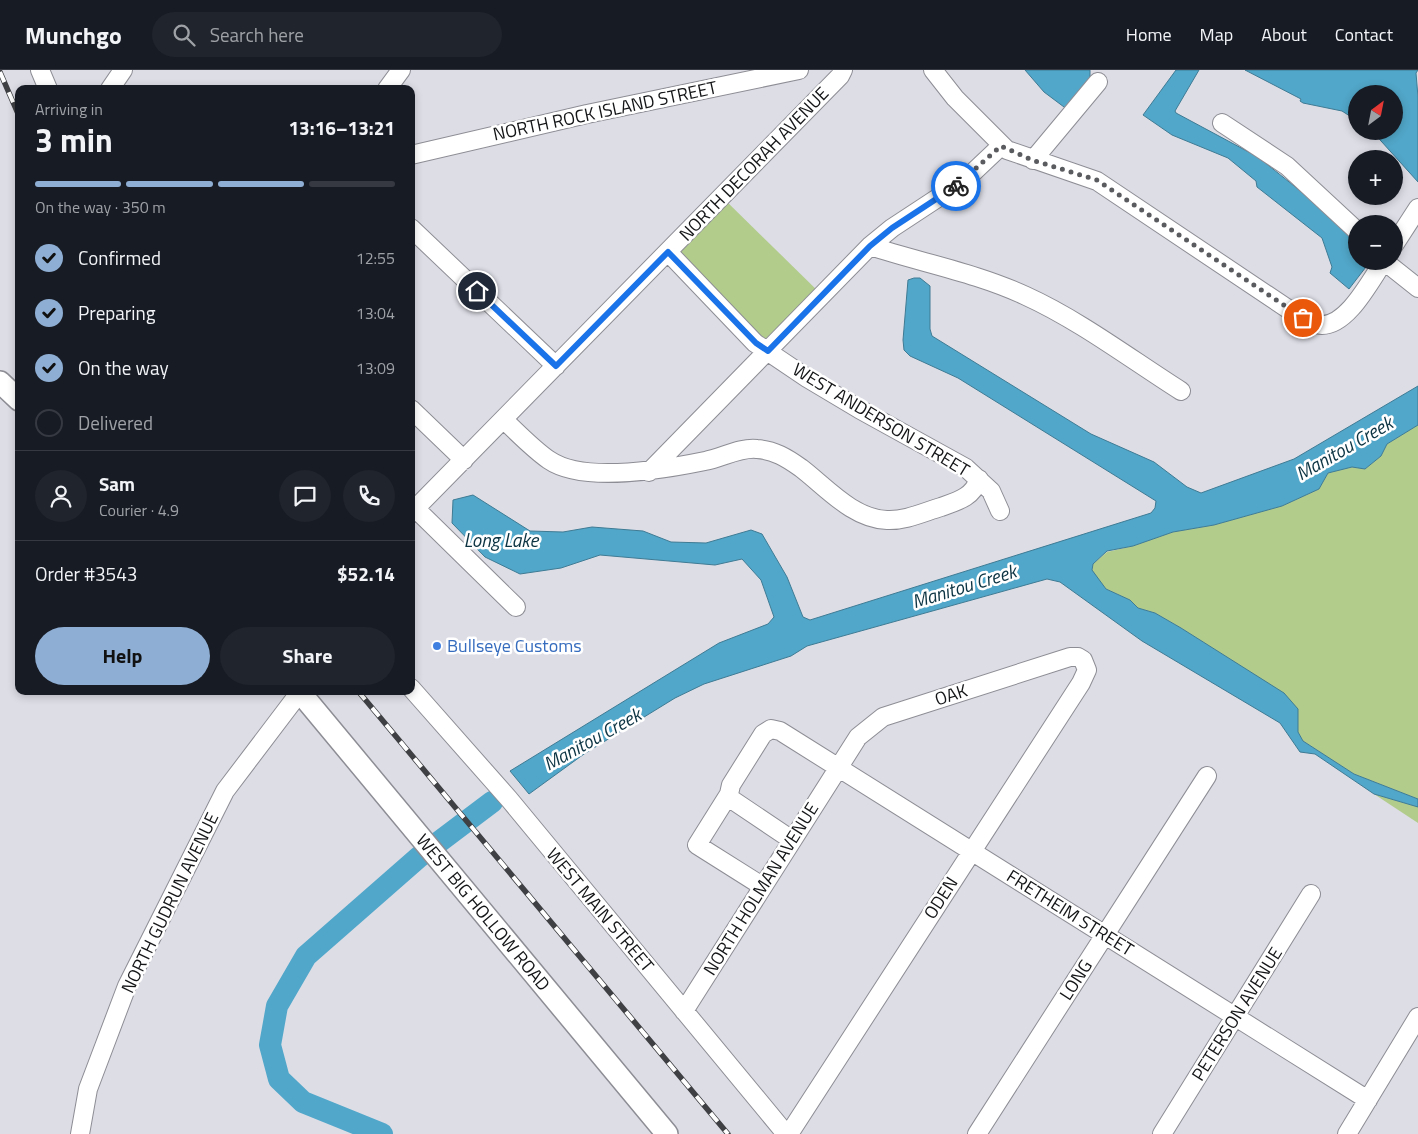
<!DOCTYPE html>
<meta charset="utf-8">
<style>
body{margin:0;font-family:"Titillium Web",sans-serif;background:#20242c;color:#f1f3f6;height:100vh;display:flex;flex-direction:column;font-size:19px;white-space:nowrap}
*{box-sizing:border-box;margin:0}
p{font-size:16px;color:#9ea1a6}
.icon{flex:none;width:28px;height:28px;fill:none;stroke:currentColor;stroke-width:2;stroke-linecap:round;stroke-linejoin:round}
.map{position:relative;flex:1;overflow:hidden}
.drawer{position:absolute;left:15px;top:15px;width:400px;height:610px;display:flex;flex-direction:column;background:#171b24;border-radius:10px;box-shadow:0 2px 8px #0003}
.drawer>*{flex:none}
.needle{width:32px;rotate:32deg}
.controls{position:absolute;left:1348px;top:15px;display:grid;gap:10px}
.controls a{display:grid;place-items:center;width:55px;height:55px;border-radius:50%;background:#171b24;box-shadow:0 2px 8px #0003;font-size:25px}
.pin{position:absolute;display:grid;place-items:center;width:42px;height:42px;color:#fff;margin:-21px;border:2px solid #fff;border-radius:50%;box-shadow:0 1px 5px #0007}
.courier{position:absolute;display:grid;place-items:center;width:50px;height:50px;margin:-25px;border:4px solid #1a73e8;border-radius:50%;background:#fff;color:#222;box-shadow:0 1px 6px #0007}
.overview em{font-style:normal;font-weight:700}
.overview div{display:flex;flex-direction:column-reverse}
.overview{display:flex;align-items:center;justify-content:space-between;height:85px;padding:0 20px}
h1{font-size:32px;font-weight:700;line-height:38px}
.bar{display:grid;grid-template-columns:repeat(4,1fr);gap:8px 5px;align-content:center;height:60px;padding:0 20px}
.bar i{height:6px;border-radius:4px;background:#363941}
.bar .on{background:#8eaed3}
.bar p{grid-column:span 4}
.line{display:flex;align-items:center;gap:12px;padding:0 20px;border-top:1px solid #363941}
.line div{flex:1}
.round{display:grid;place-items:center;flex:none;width:52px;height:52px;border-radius:26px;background:#20242c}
ol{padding:0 20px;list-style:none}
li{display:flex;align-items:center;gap:15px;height:55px}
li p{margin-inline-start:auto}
li .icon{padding:5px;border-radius:50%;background:#8eaed3;color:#111;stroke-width:4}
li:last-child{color:#9ea1a6}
li i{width:28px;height:28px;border:2px solid #363941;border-radius:50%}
.button{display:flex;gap:10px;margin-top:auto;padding:10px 20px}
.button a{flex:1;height:58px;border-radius:30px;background:#8eaed3;color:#111;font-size:20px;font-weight:700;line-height:58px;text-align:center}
.button a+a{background:#20242c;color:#f1f3f6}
header{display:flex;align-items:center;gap:30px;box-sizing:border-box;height:70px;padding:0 25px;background:#171b24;border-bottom:1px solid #363941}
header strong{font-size:24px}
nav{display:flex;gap:28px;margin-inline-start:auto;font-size:18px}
.search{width:350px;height:45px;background:#20242c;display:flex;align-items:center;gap:12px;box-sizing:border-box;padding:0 18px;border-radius:28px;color:#9ea1a6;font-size:19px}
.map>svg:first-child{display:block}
</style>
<header>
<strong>Munchgo</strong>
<div class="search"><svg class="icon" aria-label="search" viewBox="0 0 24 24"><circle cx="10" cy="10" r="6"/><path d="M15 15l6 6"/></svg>Search here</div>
<nav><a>Home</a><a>Map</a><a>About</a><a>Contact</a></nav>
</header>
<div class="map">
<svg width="1418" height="1064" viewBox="0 0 1418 1064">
<rect width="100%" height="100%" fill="#dddde6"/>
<path fill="#b2cc8c" d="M722,127L823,226L768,281L668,182Z
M1418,355V729L1354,704L1303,671L1298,662V639L1231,590L1181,558L1155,543L1138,538L1130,530L1106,519L1092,501L1093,494L1107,482L1133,476L1173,462L1214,455L1282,436L1319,419L1328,403L1352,397L1365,399L1381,386L1387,374Z
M1374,724L1418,737V753Z"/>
<path fill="#51a7c9" stroke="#3f7b94" d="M1025,0H1090V16L1068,40L1044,22Z
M1176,0H1199L1175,41L1176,43L1258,87L1329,144L1356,173V191H1369V193L1349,219L1330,203L1332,197L1322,168L1257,117L1256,111L1228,88L1172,65L1143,45Z
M1245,0H1418L1416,3L1418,27V112L1372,61H1394V24H1356V50L1342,41L1303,33L1300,31L1301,29Z
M914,208H920L930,216V259L932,266L1091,364L1154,392L1187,417L1201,423L1294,389L1418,316V355L1387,374L1381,386L1365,399L1352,397L1328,403L1319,419L1282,436L1214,455L1173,462L1133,476L1107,481L1093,494L1092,500L1106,519L1130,530L1138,538L1155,543L1181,558L1284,623L1298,639V662L1303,671L1354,704L1418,729V737L1374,724L1315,684L1300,682L1280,653L1142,571L1060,512L1047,509L807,576L791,586L704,614L675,628L584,684L529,724L510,701L719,573L768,554L774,547L761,510L742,489L715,495L600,485L561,498L520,504L485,487L452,453L453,430L473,425L530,461L563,462L592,457L643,461L671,472L706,473L751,460L762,464L787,507L803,547L810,550L1151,443L1155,438L1156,431L958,308L910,286L904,280L903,270L908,210Z"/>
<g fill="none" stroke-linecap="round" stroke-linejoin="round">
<path stroke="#51a7c9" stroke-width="22" d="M382,1064L303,1032L279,1009L270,975L277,936L306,886L419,787L492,732"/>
<g stroke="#8d8d95" stroke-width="20">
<path id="minor" d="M40,0L48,19
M933,0L955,28L1007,80L1097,111L1303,249C1308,251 1316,255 1322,255C1348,255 1370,211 1384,191
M110,19L123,0
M387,19L401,0
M1222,53L1287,96L1356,160
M411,85L587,44L799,0
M1033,90L1098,12
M411,158L556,296
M1394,175L1418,138
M870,176C922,193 977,203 1026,226C1079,250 1132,290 1181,321
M668,182L755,273L807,308L859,339L966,398L991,421L1000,441
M1384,191L1418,218
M411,339L464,390
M504,350C518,363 533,379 549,390C584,414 666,399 705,391C722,388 740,377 757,379C774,380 787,388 801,398C826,417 853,449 887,450C905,451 924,442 941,437C958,431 973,427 979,409
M649,402L870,176L892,158L965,110L1001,76
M416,439L516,537
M411,443L840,6L843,0
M411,618L509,729L786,1064
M729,724L697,775L762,816
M792,770L731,729L729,724L731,715L763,664L771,659L780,661L1368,1030
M684,941L858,667L883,647L1070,587H1078L1083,590L1087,600L1081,613L789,1064
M80,1064L88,1019L127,916L225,721L300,622
M977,1064L1207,706
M1162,1064L1311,824
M1347,1064L1418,947"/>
</g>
<g stroke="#8d8d95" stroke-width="24">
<g id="major">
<path d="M0,312L19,330"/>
<path id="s1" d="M299,621L667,1064"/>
</g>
</g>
<use href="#minor" stroke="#fff" stroke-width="18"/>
<use href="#major" stroke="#fff" stroke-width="21"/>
<g stroke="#3f4043" stroke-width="5.5">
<path id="rail" d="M0,2L19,46
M358,621L728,1064"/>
</g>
<use href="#rail" stroke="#fff" stroke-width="4" stroke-dasharray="11" stroke-linecap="butt"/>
</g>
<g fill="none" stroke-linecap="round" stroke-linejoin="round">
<path stroke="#5a5b5f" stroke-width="5" stroke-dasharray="0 9" d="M956,116L1001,76L1032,90L1097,110L1303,248"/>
<path stroke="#1a73e8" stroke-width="6" d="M477,221L556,296L668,182L756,273L768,281L870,176L892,158L956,116"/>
</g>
<circle fill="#3f7fe0" stroke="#fff" stroke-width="2" cx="437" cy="576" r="5"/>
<g text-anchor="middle" stroke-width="5" stroke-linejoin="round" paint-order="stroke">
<g font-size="18" fill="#141517" stroke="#fff">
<text transform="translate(605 41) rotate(-12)" y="6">NORTH ROCK ISLAND STREET</text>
<text transform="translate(754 94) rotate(-46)" y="6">NORTH DECORAH AVENUE</text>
<text transform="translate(881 350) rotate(31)" y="6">WEST ANDERSON STREET</text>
<text transform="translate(951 625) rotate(-18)" y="6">OAK</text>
<text transform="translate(761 819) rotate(-58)" y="6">NORTH HOLMAN AVENUE</text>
<text transform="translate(941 828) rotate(-57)" y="6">ODEN</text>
<text transform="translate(170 833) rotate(-64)" y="6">NORTH GUDRUN AVENUE</text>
<text transform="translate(600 840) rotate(50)" y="6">WEST MAIN STREET</text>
<text dy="6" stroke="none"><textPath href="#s1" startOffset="288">WEST BIG HOLLOW ROAD</textPath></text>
<text transform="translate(1070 843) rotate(32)" y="6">FRETHEIM STREET</text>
<text transform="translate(1076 910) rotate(-57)" y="6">LONG</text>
<text transform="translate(1237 944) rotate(-58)" y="6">PETERSON AVENUE</text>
</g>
<g font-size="18" fill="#366cbe" stroke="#fff" text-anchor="start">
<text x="447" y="582">Bullseye Customs</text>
</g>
<g font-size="19" font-style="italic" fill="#0b3342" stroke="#fff">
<text transform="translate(1344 378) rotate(-30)" y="7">Manitou Creek</text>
<text x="501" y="477">Long Lake</text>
<text transform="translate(964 516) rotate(-17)" y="7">Manitou Creek</text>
<text transform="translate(592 669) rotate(-29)" y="7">Manitou Creek</text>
</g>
</g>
</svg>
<div class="controls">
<a><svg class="needle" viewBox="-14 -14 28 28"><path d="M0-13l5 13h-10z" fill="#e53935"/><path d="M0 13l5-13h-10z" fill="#9ea1a6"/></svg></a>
<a>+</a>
<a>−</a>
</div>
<div class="pin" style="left:1303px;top:248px;background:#ea580c"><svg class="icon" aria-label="bag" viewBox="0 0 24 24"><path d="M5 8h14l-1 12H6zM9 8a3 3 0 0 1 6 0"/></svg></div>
<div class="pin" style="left:477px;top:221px;background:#1f2937"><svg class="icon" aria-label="home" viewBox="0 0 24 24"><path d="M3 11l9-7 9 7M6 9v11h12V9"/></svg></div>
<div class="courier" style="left:956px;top:116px"><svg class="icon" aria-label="bike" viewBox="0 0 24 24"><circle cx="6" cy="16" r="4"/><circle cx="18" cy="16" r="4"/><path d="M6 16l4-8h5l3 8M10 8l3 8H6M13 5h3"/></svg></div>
<section class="drawer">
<div class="overview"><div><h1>3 min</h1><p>Arriving in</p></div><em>13:16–13:21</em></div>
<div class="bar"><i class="on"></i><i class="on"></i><i class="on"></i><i></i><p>On the way · 350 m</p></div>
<ol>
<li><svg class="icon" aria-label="check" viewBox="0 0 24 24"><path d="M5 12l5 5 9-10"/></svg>Confirmed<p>12:55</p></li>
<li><svg class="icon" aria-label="check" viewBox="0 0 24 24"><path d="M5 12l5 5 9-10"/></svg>Preparing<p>13:04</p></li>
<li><svg class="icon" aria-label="check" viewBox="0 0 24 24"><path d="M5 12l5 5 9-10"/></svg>On the way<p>13:09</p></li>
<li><i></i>Delivered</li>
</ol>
<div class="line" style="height:90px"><a class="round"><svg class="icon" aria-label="person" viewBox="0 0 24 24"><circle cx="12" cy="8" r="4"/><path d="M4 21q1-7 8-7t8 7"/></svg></a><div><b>Sam</b><p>Courier · 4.9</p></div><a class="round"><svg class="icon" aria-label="chat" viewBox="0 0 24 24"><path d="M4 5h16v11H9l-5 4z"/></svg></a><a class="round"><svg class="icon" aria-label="phone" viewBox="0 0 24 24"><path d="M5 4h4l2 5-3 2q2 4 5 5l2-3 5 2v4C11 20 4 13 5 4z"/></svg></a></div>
<div class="line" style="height:65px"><div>Order #3543</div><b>$52.14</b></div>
<div class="button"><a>Help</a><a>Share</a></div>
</section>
</div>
